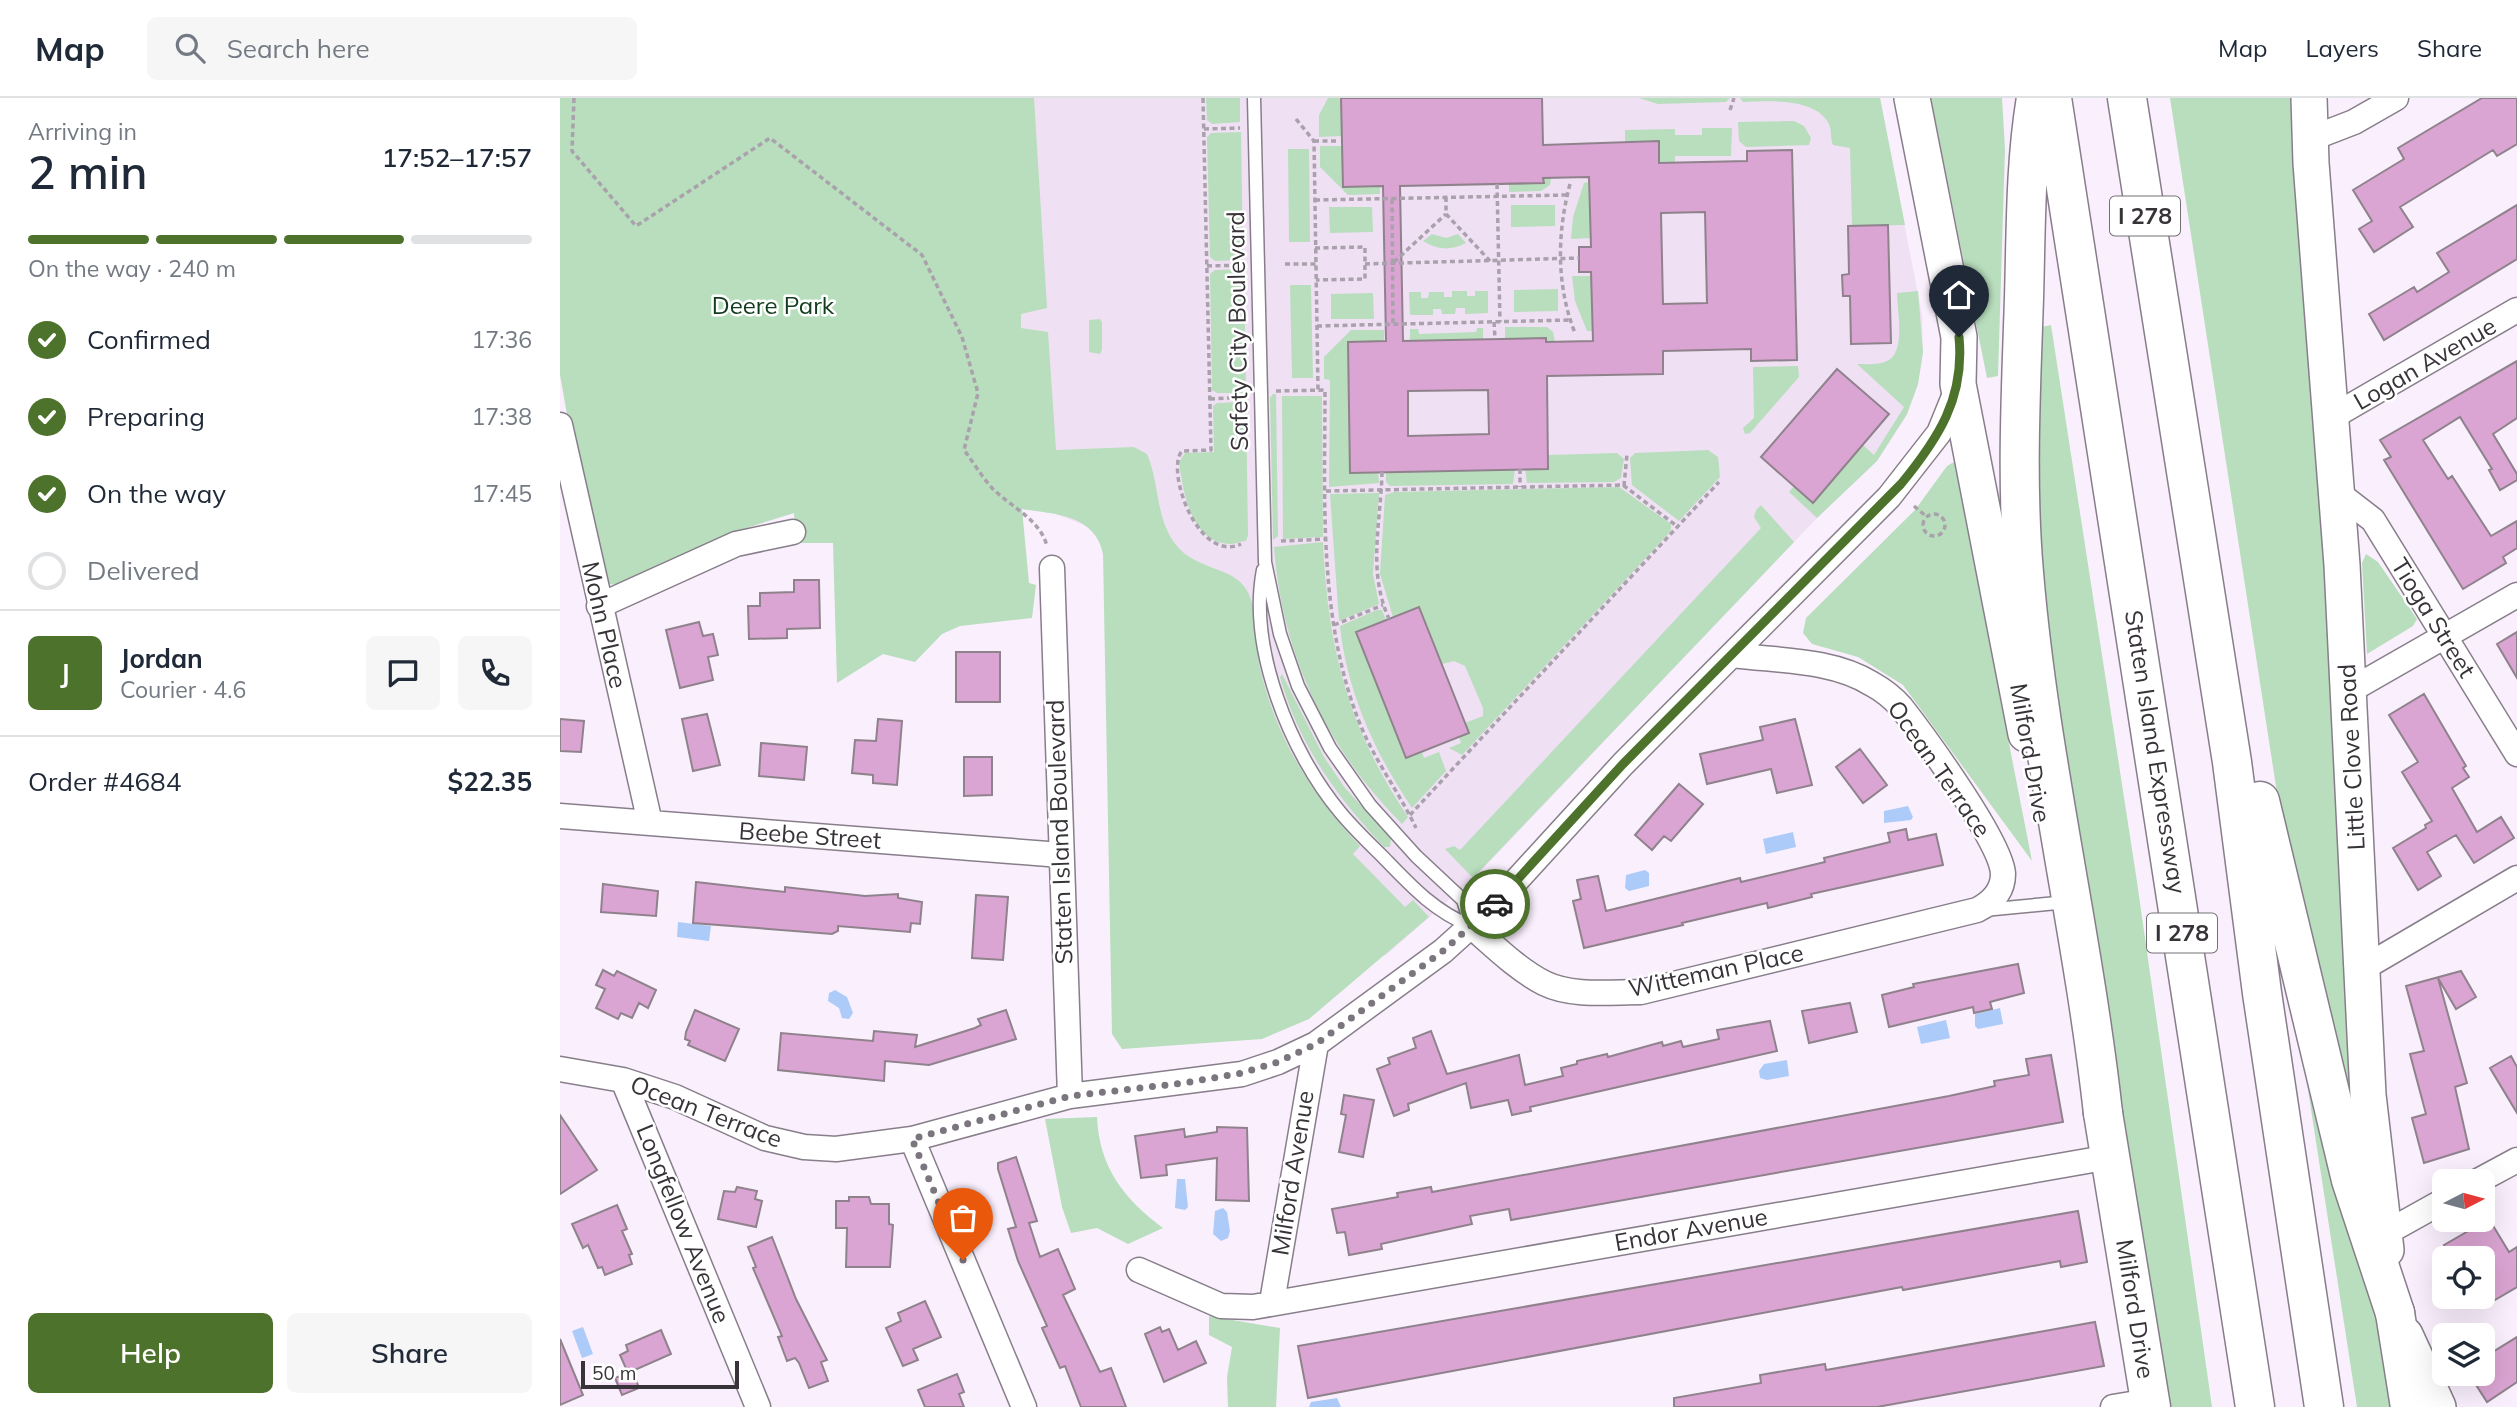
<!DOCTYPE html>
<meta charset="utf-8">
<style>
body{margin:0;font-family:Mulish,sans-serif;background:#f6f6f7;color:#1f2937;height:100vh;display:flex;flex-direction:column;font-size:26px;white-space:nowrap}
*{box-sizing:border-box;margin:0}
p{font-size:23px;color:#747a83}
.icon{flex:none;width:38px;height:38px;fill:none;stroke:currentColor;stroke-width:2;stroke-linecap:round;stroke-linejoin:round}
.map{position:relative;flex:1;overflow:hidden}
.panel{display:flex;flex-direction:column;background:#fff;width:560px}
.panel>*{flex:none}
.needle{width:46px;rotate:84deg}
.fabs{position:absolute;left:1872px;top:1071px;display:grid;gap:14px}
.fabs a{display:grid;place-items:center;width:63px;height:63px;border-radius:10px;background:#fff;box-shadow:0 7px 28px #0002;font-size:35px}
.scale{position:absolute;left:21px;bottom:18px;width:158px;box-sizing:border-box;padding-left:7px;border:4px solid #373338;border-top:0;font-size:19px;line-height:24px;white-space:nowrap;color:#373338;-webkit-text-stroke:5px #fff;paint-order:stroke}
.pin{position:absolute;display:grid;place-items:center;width:60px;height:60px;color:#fff;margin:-72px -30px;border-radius:50% 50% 50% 0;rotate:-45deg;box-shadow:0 0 7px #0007}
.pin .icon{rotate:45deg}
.courier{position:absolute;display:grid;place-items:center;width:70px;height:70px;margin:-35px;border:5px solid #4d722b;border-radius:50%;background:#fff;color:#222;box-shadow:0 2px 9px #0007}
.headline em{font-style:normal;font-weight:600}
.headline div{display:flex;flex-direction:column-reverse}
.headline{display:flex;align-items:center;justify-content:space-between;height:119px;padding:0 28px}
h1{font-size:46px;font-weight:600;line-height:52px}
.bar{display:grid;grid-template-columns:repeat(4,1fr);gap:10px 7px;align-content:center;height:84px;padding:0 28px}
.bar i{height:9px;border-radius:5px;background:#e0e1e3}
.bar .current{background:#4d722b}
.bar p{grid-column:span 4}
.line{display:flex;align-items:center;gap:18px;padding:0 28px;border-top:2px solid #e0e1e3}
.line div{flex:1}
.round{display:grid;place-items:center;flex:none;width:74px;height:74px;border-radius:10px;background:#f6f6f7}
ol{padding:0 28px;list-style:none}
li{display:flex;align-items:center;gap:21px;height:77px}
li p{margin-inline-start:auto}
li .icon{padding:7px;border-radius:50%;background:#4d722b;color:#fff;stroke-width:4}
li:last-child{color:#747a83}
li i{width:38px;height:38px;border:4px solid #e0e1e3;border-radius:50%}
.primary-button{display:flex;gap:14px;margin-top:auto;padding:14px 28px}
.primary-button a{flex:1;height:80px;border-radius:10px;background:#4d722b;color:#fff;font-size:28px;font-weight:600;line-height:80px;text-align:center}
.primary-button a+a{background:#f6f6f7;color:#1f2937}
header{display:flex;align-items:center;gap:42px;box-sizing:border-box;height:98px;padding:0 35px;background:#fff;border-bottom:2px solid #e0e1e3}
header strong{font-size:33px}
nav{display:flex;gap:38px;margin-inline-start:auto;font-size:24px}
.search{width:490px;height:63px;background:#f6f6f7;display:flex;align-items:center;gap:18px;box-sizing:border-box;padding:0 24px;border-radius:10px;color:#747a83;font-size:26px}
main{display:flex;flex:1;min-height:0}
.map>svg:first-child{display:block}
</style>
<header>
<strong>Map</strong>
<div class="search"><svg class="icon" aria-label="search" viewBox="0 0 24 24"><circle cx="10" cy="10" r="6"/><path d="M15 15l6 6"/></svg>Search here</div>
<nav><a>Map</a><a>Layers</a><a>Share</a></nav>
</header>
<main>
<section class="panel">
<div class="headline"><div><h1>2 min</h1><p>Arriving in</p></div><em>17:52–17:57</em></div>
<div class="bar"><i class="current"></i><i class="current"></i><i class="current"></i><i></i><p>On the way · 240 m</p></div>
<ol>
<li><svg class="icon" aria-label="check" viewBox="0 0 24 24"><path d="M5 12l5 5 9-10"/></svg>Confirmed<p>17:36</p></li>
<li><svg class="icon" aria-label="check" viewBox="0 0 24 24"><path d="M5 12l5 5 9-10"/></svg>Preparing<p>17:38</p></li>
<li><svg class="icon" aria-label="check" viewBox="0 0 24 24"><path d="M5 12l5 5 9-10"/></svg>On the way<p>17:45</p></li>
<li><i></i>Delivered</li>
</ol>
<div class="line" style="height:126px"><b class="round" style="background:#4d722b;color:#fff">J</b><div><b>Jordan</b><p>Courier · 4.6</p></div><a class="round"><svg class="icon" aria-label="chat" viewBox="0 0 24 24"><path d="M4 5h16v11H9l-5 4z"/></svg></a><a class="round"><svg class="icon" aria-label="phone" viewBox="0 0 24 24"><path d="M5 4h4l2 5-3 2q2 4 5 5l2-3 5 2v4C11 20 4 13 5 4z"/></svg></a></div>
<div class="line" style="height:91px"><div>Order #4684</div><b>$22.35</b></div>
<div class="primary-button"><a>Help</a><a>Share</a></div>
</section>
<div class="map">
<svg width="1957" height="1309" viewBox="0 0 1957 1309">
<rect width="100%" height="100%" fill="#faeffd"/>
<path fill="#f0e0f4" d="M457,0H1320L1362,217L1363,254L1358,286L1347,317L1317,363L1257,420L914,780L825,858L543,456L540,441L532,430L493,415L462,411Z"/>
<path fill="#b8debd" d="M0,0H474L487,210L461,216V230L488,234L496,352L574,349L587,356C600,386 595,420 616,447C636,472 673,469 686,491C699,512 695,546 700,570C716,640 751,696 800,748L793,756L845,809L853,802L869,819L749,921L702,941L562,951L552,936L543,456C535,417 496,416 462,411L469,485L476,487L472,520L400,528L382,536L355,564L323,556L277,585L273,445H236L234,415L177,433L69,487L44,486L33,463L0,277Z
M646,0H680V24L652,26L647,22Z
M768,0H781L782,38L759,39V17Z
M1079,0H1170L1166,4L1098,6Z
M1180,0H1320L1345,127L1292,128L1290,50L1273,47C1270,40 1272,33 1269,26C1255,0 1211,3 1183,4Z
M1371,0H1442L1445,51L1438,278L1427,280Z
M1610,0H1735L1745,230L1765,434L1793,987L1786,988L1727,760Z
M1234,23L1244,28L1251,40L1249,47L1186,49L1179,43L1178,24Z
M1142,30H1172L1171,58H1115V64L1099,65V43L1065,44V32L1115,31V37H1142Z
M681,34L683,162L655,163L650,159L647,39L651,35Z
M760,48H782L783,89L820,88V96L788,97L760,69Z
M728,51H749L750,144H729Z
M983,80H991L990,87L981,93L949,94V86L983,85Z
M1029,84L1031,140L1011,141L1013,119L1024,85Z
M951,107H995V128L951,129Z
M769,109H812L813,134L770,135Z
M872,136L886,140L898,136L906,145C890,153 878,152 863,143Z
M684,171L686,295H657L652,292L650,176L655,172Z
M1012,178H1031L1033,233H1027L1015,203Z
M730,187H751L753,280H732Z
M998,191V213L954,214V192Z
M892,193H907V198H915V193H928V215L905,216V210H896L895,216H882L881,211H873V217H850L849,194H861V200H868L869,194H884V199H892Z
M1358,193L1363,254L1358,286L1347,316L1317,363L1257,420L1229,394L1234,388L1253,404L1303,347L1314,357L1344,309L1297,266C1305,266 1317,267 1325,264C1347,257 1337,213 1337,195Z
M813,195L814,221H771V196Z
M529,222L540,221L542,224V252L540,256L529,254Z
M1491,227L1576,777L1652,1309H1607L1481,494L1478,341L1482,229Z
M945,229H987L993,234L995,244L945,241Z
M917,230H923V241L850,243V231H858L859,236L916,234Z
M791,232H824V243L788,244L790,374H818L819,385L769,389L770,282L764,281V259Z
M1238,268L1239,279L1190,335L1185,336L1183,330L1194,320L1193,269Z
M713,296H716L718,438L713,442L710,300Z
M722,298H762L763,439L723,441Z
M686,304L688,437L686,443C680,443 677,446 670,446C631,445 623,394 619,364L625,355L654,354L653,308L657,305Z
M1148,352L1158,359L1160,379L1119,423L1072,387L1070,360L1075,355Z
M1057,355L1064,361L1061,380L1054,384L967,385L965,371H988V357Z
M1394,364L1472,763L1343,587L1298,559L1252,546L1243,535L1246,520L1355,412L1387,368Z
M955,371L953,386L830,388L826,384V374Z
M1059,389L1111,426V433L902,657L889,650L901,645L899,639L909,635L905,625L923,618V610L905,568L894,563L882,566L859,509L833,519L820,476L825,397L834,394Z
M819,395L813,476L819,506L779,523L770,396Z
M1201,407L1234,444L913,780L885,751L894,748L900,752L1201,430L1194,419L1196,412Z
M763,444C768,552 788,629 848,719L842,726C766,650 722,556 714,449Z
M1806,456L1818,464L1857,521L1853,528L1807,556L1802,465Z
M817,512H822L826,522L796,534L846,660L862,654L864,660L879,654L886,673L852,710C815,655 787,594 780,528Z
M722,576L764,659L785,690L831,740L830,749H824C776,698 739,647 720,579Z
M1756,977L1831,1281L1836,1309H1797L1746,979Z
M537,1019C539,1069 564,1101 603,1130L568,1146L537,1130L511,1135L502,1109L485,1021Z
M649,1218L720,1230L716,1309H668L667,1279L672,1249L649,1237Z"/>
<path fill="#adcbf8" d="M1348,708L1353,719L1351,722L1324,725V713Z
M1233,734L1236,749L1206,756L1203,741Z
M1085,772L1089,775V788L1069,793L1065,790L1066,777Z
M118,824L151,828L149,843L117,839Z
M275,892L287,899L293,915L289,921L282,920L279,910L268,903L269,895Z
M1440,910L1443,926L1418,931L1415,928V916Z
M1386,922L1390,940L1361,946L1357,929Z
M1227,962L1229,978L1207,982L1200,980L1199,973L1204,966Z
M617,1081H625L628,1109L625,1112L615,1110Z
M663,1110L667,1114L670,1133L668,1140L661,1143L653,1136L655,1113Z
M23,1229L33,1256L22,1260L12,1233Z
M777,1300L781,1309H749L751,1304Z"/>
<path fill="#dba5d3" stroke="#8f828c" stroke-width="2" fill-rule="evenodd" d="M781,0H982L983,47L1099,43V65L1187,63V53L1232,52L1237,262L1191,263V251L1103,253V276L987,278L988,371L790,375L788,244L826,243L823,88L783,89ZM1029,79L1031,149H1019V174H1031L1033,243L986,244V240L843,243L840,88L984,85L983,80ZM1145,114L1147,205L1103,206L1101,115ZM928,292L929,336L848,338V293Z
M1922,0H1957V46L1937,58L1933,52L1840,109L1853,129L1814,154L1799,131L1812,123L1793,92L1844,61L1838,50Z
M1957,107V161L1824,242L1809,216L1854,189L1857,194L1889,174L1877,155Z
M1328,127L1331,245L1291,246L1290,198H1283L1282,177L1289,176L1288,128Z
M1957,263V320L1933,336L1957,376V382L1940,392L1929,372L1932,371L1900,319L1863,342L1888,381L1892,378L1931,438L1957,423V450L1943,459L1946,465L1903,491L1824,362L1831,359L1820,342Z
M1277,271L1329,316L1253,405L1201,359Z
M234,482H259L260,530L227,531V540L189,541L188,508H200V495L234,494Z
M859,509L909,635L846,660L796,534Z
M139,524L143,538L153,536L158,557L148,559L153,582L120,590L106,532Z
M1957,534V580L1937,546Z
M396,554H440V604H396Z
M1864,596L1906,668L1903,670L1909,679L1892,690L1917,734L1941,719L1954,740L1914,765L1896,737L1867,754L1881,778L1858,792L1833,750L1866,730L1865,727L1872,723L1842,674L1858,664L1829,617Z
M147,616L160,667L133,673L122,621Z
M0,621L24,623L21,654L0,653Z
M318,621L342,623L337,687L313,685V677L292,675L295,642L316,643Z
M1235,621L1252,687L1217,695L1211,671L1147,686L1140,656L1203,642L1200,629Z
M201,645L247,649L244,682L199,678Z
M1300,651L1327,687L1303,705L1276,669Z
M404,659H432V697L404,698Z
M1119,686L1143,706L1111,743L1104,738L1092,752L1075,737Z
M1346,731L1348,742L1376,736L1383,767L1251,796L1252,799L1208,810L1207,805L1122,825L1123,827L1024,850L1013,803L1021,801L1017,782L1038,778L1046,813L1180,780L1181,784L1265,764L1264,760L1330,744L1328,735Z
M136,784L225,794V789L305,798L338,796V800L362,804L360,826L351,825L350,834L278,828V833L272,836L133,825Z
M43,786L98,793L96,818L41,814Z
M416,797L448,799L443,862L412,860Z
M1458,866L1464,895L1430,904L1432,911L1414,915L1413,909L1329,929L1322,897L1354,889L1353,886Z
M43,872L54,878L57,873L96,892L88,910L79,905L72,920L61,915L58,921L36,910L45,891L36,887Z
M1901,873L1916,899L1896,911L1878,880L1907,985L1895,989L1909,1051L1864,1065L1852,1020L1866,1016L1850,956L1864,953L1846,888Z
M1290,905L1297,934L1249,945L1242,913Z
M135,912L179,931L165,963L128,947L130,943L125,941L126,934Z
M446,912L456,941L369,967L325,963L324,983L218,972L221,935L313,943L314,933L357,937L355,949L415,930L421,927L418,921Z
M1210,923L1217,953L970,1009L971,1013L952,1017L948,1002L911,1010L906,985L848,1006L849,1012L834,1018L817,971L830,966L828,960L856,950L853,940L871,933L887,976L959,957L965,987L1003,978L1001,970L1017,966V963L1047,956L1048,959L1102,944L1103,948L1121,943L1123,949L1159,941L1157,932Z
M1491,957L1503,1024L951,1122L949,1111L910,1118L912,1126L821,1146L822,1151L789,1157L785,1134L777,1135L772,1111L838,1099L837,1095L871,1089L872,1094L1389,998L1435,988L1434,983L1469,977L1466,961Z
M1951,958L1957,969V1015L1930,970Z
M784,997L814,1002L803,1059L779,1054L786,1017L781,1016Z
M0,1017L37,1072L0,1096Z
M657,1029L687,1030L689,1103L656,1102L657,1060L606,1067L607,1077L581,1080L575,1038L624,1031L625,1039L657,1034Z
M456,1059L477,1123L469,1125L480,1159L498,1151L515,1191L503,1197L540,1274L551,1270L566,1309H521L505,1268L500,1270L482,1230L487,1228L458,1163L448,1131L456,1129L438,1071V1065Z
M177,1089L197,1093L195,1101L202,1103L196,1129L158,1121L164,1093L175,1094Z
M289,1099H309L311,1106H329V1126L333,1127L330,1169H286L287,1130H276V1103H289Z
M57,1107L67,1131L62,1133L72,1156L69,1157L72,1166L45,1177L42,1169L38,1170L28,1147L23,1150L12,1126Z
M1518,1113L1527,1164L1501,1169L1500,1163L1343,1192L1342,1189L748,1300L738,1248Z
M1929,1121L1949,1154L1957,1149V1189L1935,1202L1923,1183V1160H1892L1884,1147Z
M212,1139L236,1201L267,1262L261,1264L268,1283L249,1290L239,1265L235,1260L227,1263L218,1239L222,1238L193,1170L196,1169L188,1149Z
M365,1203L381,1239L353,1251L358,1262L343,1268L326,1230L341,1223L338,1215Z
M1535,1224L1544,1268L1317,1309H1114V1300L1201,1285L1200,1277L1265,1266L1266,1272Z
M600,1229L602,1234L609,1231L618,1252L636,1243L646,1265L604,1284L585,1236Z
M101,1232L111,1256L68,1275L60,1257L68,1253L66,1247Z
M1957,1239V1284L1927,1304L1909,1276H1923V1260Z
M0,1241L23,1297L0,1307Z
M73,1273L79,1290L62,1297L55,1280Z
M397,1276L404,1294L399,1296L404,1309H365L358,1292Z"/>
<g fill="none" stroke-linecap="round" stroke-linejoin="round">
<g stroke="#877e8a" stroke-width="15">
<path id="lane" d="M694,0L705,464L720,536L738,588L770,650L810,707L856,758L903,802L911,828
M703,472C688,550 730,654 780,714C793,730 809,745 824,760C851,788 875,814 911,828
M1424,812L1497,805"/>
</g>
<g stroke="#877e8a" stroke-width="27">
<path id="street" d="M1750,41L1794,24L1836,0
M1772,319L1957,212
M0,327L90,725
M1778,395L1813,422L1957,656
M492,470L510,998
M39,508L176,446L233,434
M1789,593L1957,497
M0,718L501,757
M911,828C934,848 957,871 984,885C1012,899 1051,894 1081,894L1417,812C1431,805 1443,794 1443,776C1442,745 1363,637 1341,609C1333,600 1323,592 1312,586C1272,561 1218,563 1173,557
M1802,871L1957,780
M0,971L63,982L115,999L205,1040L244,1049L276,1051L352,1041L510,998L682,976L718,964L756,946L883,853L934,807L1063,666L1329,399L1379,335L1397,291
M63,982L198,1309
M352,1041L464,1309
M1918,1083L1957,1062
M1824,1136L1885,1102
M579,1172L661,1208L693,1209L1550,1059
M712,1204L756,946
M1553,1309L1589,1303"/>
</g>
<g stroke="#877e8a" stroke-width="38">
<path id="secondary" d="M1352,0L1399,239L1398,286L1466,636
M1749,0L1751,65L1782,467L1808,997L1826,1152
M1845,1237L1878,1309"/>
</g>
<g stroke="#877e8a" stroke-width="41">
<path id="primary" d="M1543,1015L1591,1309
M1835,1215L1850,1309"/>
</g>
<g stroke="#877e8a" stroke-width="41">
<path id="highway" d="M1476,0C1465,66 1466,133 1464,200C1461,292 1456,384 1464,475C1479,656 1523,834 1543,1015
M1492,0L1695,1309
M1567,0L1672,664L1702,895L1764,1309
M1700,703L1791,1082L1835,1215"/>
</g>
<path stroke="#a9a1ab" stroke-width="3.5" stroke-dasharray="5 3.5" stroke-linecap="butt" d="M14,0L12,53L76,128L210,40L362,157L402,239L418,295L404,352C414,365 423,381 434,392C453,410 480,422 487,448
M643,0L651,352L622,353C605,372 638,466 681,446
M1170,12L1174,0
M736,21L754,43L758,292
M644,31L680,30
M754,43H779
M937,86L940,224
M1010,86C997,135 996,187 1015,235
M886,99V116L930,163
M832,101L833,226
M755,102L1007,97
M755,150L805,149V181L756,182
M834,164L886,116
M725,166H756
M805,166L1019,160
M647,168L683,167
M934,224L935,241
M757,228L1010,222
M716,293L765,292C765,403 758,521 800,626C815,663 839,694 856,730
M650,301L686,299
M960,371V389
M822,374C821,425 807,472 829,521
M1064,388L1067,356
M766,393L1063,387L1118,429
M1354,408L1367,419
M1363 427a11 11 0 1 1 22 0a11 11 0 1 1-22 0Z
M721,443L767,441
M774,527L823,507
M850,717L1159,384"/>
<use href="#lane" stroke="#fff" stroke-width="12"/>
<use href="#street" stroke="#fff" stroke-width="24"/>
<use href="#secondary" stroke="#fff" stroke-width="35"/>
<use href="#primary" stroke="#fff" stroke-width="38"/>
<use href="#highway" stroke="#fff" stroke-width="38"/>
</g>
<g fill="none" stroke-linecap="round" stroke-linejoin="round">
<path stroke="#7b757d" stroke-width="7" stroke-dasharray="0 12.6" d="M403,1162L352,1041L510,998L624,985L682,975L718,964L756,946L883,853L935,806"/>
<path stroke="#4d722b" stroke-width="9" d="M935,806L1063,666L1341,386C1378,341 1405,300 1399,239"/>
</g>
<g text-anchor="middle" stroke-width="5" stroke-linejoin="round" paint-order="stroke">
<g fill="#fff" stroke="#737074" stroke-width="2">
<rect x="1550" y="98.5" width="70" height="39" rx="5"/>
<rect x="1587" y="815.5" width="70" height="39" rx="5"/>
</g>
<g font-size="23" font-weight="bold" fill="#373338">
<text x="1585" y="126">I 278</text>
<text x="1622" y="843">I 278</text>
</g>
<g font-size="24" fill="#123c1d" stroke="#fff">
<text x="213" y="216">Deere Park</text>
</g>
<g font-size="24" fill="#373338" stroke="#fff">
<text transform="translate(678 233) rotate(-91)" y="8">Safety City Boulevard</text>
<text transform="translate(1865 266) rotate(-30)" y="8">Logan Avenue</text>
<text transform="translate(1873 520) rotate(58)" y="8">Tioga Street</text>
<text transform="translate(44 527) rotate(77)" y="8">Mohn Place</text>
<text transform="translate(1595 654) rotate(81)" y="8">Staten Island Expressway</text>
<text transform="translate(1470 655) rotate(80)" y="8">Milford Drive</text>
<text transform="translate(1792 659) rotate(-93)" y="8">Little Clove Road</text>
<text transform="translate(1379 671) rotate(55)" y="8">Ocean Terrace</text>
<text transform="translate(500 734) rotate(-92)" y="8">Staten Island Boulevard</text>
<text transform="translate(250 738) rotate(4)" y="8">Beebe Street</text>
<text transform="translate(1156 873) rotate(-12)" y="8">Witteman Place</text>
<text transform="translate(146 1014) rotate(21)" y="8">Ocean Terrace</text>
<text transform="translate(733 1075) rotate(-81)" y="8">Milford Avenue</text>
<text transform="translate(123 1126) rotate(68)" y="8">Longfellow Avenue</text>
<text transform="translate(1131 1132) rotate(-10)" y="8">Endor Avenue</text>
<text transform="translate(1575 1211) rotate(81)" y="8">Milford Drive</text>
</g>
</g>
</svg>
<div class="fabs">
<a><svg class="needle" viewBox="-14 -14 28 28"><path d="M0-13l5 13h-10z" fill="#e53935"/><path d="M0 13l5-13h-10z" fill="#747a83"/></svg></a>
<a><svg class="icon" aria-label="locate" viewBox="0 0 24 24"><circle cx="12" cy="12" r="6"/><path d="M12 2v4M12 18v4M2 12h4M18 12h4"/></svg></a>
<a><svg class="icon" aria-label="layers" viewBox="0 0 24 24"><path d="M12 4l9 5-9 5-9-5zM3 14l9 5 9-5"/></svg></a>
</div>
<div class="scale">50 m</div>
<div class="pin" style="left:403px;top:1162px;background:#ea580c"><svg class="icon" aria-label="bag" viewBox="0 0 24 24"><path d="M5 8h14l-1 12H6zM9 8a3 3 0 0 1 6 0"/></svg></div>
<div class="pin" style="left:1399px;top:239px;background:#1f2937"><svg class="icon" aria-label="home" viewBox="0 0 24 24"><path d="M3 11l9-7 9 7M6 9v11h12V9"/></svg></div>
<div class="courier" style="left:935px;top:806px"><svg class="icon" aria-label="car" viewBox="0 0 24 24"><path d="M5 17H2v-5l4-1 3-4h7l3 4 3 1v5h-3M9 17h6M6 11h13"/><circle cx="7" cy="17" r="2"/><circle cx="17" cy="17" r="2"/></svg></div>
</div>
</main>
